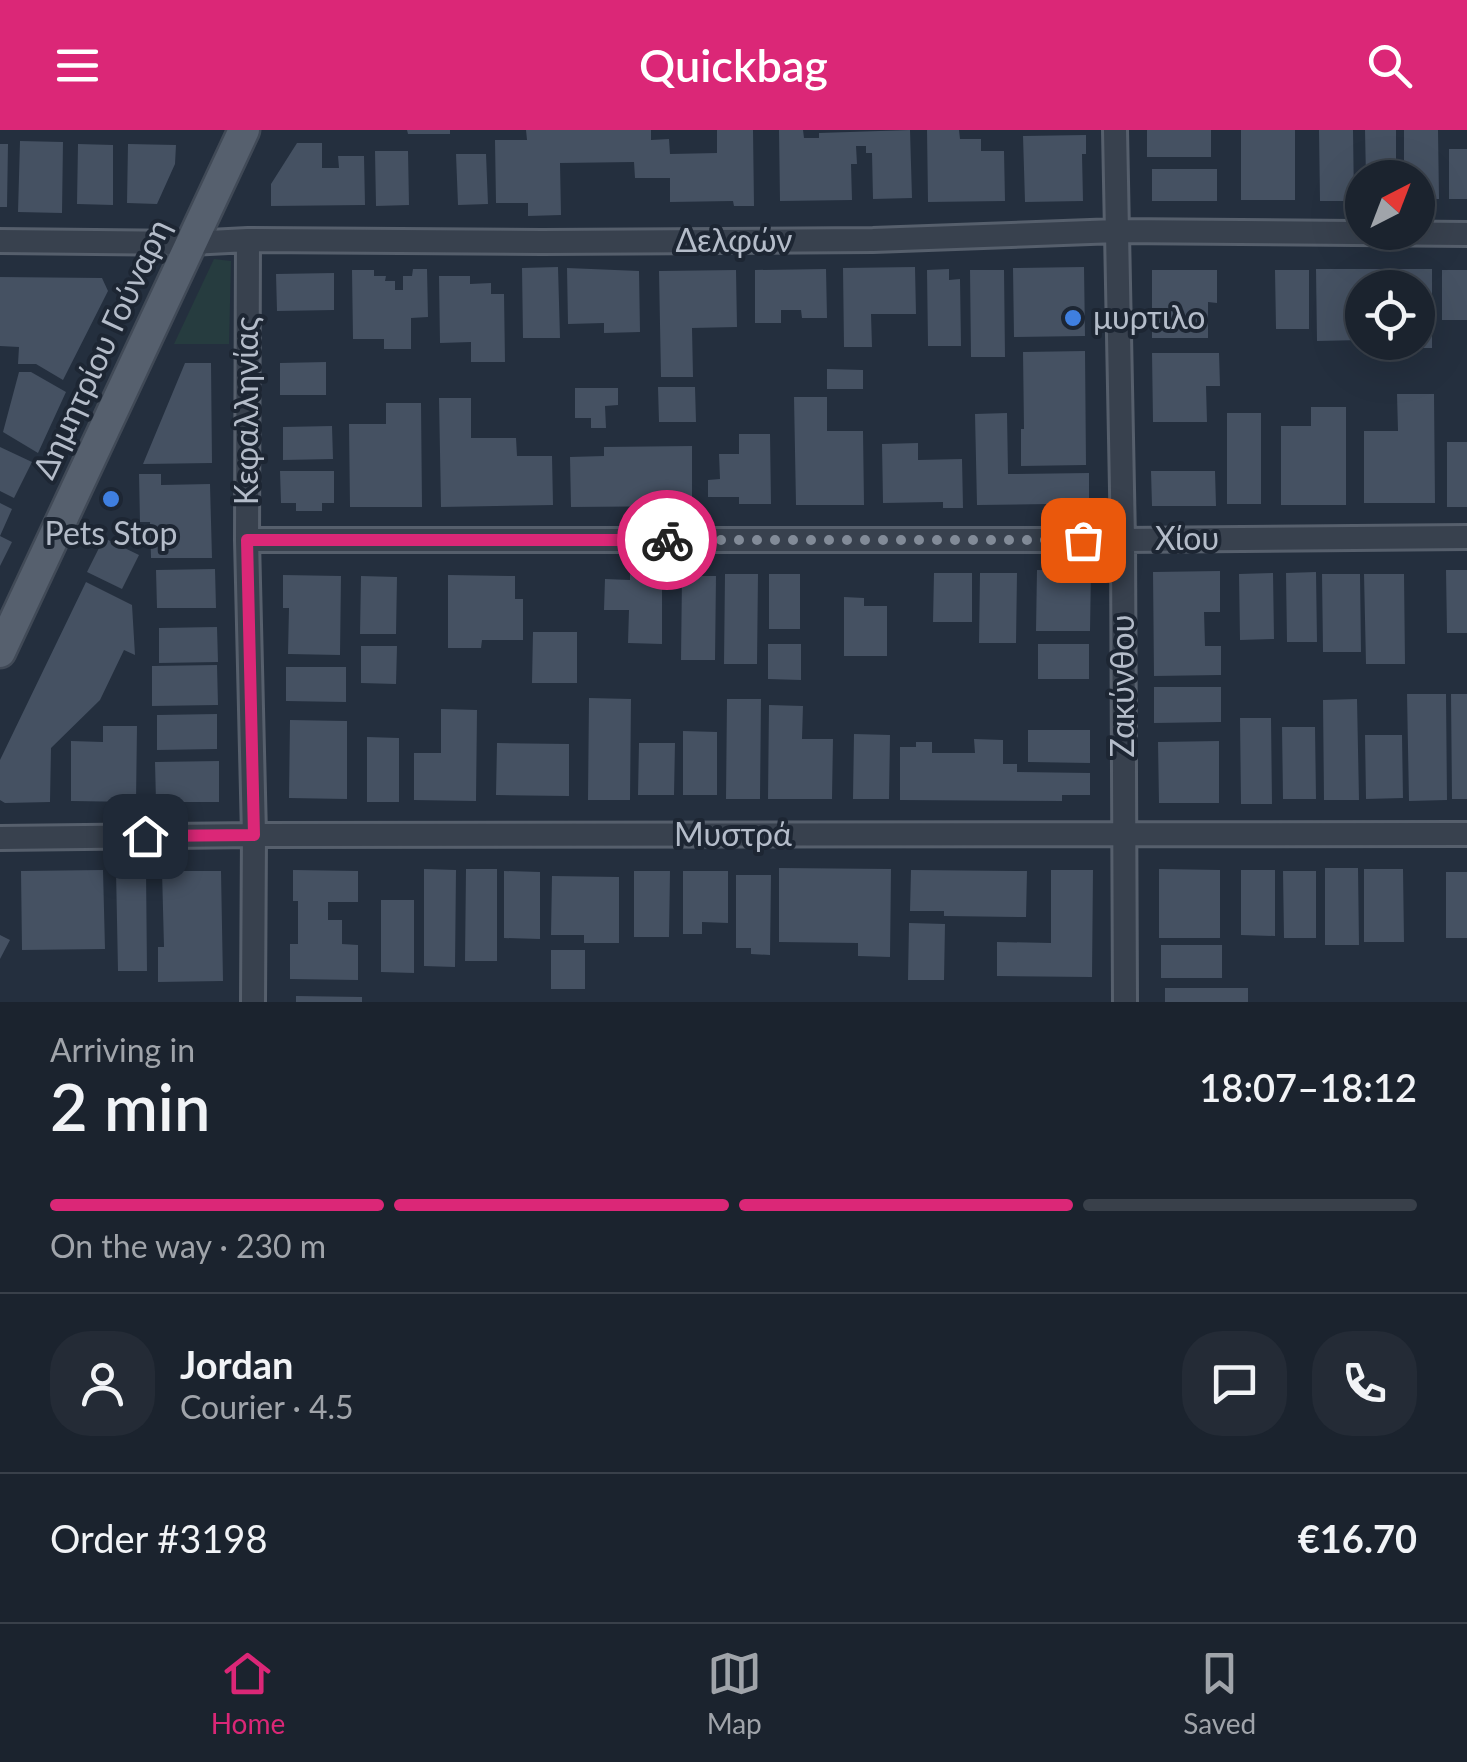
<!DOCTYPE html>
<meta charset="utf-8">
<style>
body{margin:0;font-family:Lato,sans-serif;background:#242b36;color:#f1f3f6;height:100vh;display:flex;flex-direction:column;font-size:38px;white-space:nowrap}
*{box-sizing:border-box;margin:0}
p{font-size:32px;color:#a0a4aa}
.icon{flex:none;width:55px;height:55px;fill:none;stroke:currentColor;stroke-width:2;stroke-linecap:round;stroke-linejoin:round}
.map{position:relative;height:872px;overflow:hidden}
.details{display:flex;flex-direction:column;background:#1b232e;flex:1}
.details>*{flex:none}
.needle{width:65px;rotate:42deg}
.buttons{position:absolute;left:1345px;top:30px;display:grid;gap:20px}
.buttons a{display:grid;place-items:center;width:90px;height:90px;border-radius:50%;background:#1b232e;box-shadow:0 10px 40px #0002,0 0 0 2px #39404a;font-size:50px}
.pin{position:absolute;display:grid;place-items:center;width:85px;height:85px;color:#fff;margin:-42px;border-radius:20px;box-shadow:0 5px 15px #0006}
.courier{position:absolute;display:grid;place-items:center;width:100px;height:100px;margin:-50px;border:8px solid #db2777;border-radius:50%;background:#fff;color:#222;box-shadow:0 2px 12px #0007}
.headline em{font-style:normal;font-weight:600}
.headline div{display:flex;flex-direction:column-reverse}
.headline{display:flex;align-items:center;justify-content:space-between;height:170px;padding:0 50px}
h1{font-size:65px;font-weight:600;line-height:75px}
.bar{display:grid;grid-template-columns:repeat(4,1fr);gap:15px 10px;align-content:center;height:120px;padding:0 50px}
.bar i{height:12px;border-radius:8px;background:#39404a}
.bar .current{background:#db2777}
.bar p{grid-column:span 4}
.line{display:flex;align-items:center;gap:25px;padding:0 50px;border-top:2px solid #39404a}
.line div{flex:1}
.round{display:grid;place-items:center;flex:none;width:105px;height:105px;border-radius:40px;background:#242b36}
header{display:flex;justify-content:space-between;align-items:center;height:130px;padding:0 50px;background:#db2777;color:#fff;font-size:45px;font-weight:600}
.tab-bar{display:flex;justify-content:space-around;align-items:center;height:140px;border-top:2px solid #39404a;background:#1b232e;font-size:28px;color:#a0a4aa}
.tab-bar a{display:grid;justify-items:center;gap:5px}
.tab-bar .current{color:#db2777}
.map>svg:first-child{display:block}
</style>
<header><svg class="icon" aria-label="menu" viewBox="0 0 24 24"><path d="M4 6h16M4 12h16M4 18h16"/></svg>Quickbag<svg class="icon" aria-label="search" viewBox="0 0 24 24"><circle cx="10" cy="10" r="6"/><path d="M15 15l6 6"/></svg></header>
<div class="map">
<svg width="1467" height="872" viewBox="0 0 1467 872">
<rect width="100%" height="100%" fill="#242f3e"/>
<path fill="#263c3f" d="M214,129L231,131L229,214H174Z"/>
<path fill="#455162" d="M407,0H450V4H408Z
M526,0H651V10L669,9L670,24L717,23V0H753L754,76H734L733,71L670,72V48H635L634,32L560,33L561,85L528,86V73H496L495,10H527Z
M779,0H803L804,8H819V3L910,0L912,68L873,69L872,23H866V16H856L857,34H851L852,70L780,71Z
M927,0H959L960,9H981V21H1004L1005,71L928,72Z
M1147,0H1211V27H1147Z
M1241,0H1295V70H1241Z
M1319,0H1353L1354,71H1320Z
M1365,0H1396V48H1366Z
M1404,0H1438L1439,69H1418V48H1404Z
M1086,5V24H1082L1083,71L1025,72L1023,6Z
M20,11L63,12L62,83L18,82Z
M297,13H322V38H339L338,26H364L365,75L271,76V54Z
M0,14H8L7,77H0Z
M78,14L113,15V75L77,74Z
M128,14L176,15L175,34L157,74L127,73Z
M1449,19H1467V69H1449Z
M375,21H408L409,75L376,76Z
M456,24H486L488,74L458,75Z
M1152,39H1217V71H1152Z
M558,137L560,208H523L522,138Z
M915,137L916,184H871L872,217H844L843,138Z
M1084,137L1085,206L1014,207L1013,138Z
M567,138L639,141L640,202L604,203V193L568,194Z
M413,139H427L428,187L411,188V219H384V209H353L352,140H374V146H386L385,151H395V160H403V146H412Z
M826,139L827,188H802L801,180H781V193H755V140Z
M949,139V150L960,149L961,216H928L927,140Z
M1316,139H1432V218H1401V212H1418V158H1362V210L1317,211Z
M736,140L737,197L692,198L693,247H661L659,141Z
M970,140H1004L1005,227H971Z
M1152,140H1217V173L1208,172V208H1152Z
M1275,140H1309V199H1276Z
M1442,140H1467V190H1442Z
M334,143V180L277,181L276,144Z
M439,146H470V154L491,153V164H504L505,232H471V212L440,213Z
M0,147L102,148L108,161L63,250L36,234H18L19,217L0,216Z
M1085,221L1086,335L1021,336V299H1024L1023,222Z
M1152,223H1219L1220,256H1206L1207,292H1153Z
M326,232V265H280V233Z
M185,233H211L212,333L143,334Z
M827,239L863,240V259H827Z
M19,242H31L66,262L38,323L3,302Z
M658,257H695L696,292H659Z
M575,258H618V275L605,276L606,298H591V288H575Z
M1397,264H1434L1435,373H1364V301H1398Z
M794,267H827V301H863L864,375H796Z
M439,268H471V308H516L517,326H552L553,375L441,377Z
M386,273H421L422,377H350L349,294H386Z
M1311,277H1346V375H1281V296H1311Z
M1007,283L1008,344L1089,343V377L1049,378V374L977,375L975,284Z
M1227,283H1261V374H1227Z
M332,296L333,329L283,330V297Z
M739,304H770L771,374H739V367H708V350L720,349L719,324H739Z
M1447,312H1467V377H1447Z
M918,313V330L962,329L963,378H943V372L883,373L882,314Z
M692,316V376L571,377L570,327L604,326V317Z
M0,317L32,332L14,368L0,361Z
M280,341H334V373H322V381H296V373H281Z
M1151,341H1215L1216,376H1152Z
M139,344H161V355L210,354L212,428H151L150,392H140Z
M0,373L12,379L0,406L12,412L0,436Z
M104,408L139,425L122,459L87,442Z
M215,439L216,478H157L156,440Z
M1037,440L1091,441L1090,501H1036Z
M1446,440H1467V503H1447Z
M630,441L662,442V514L628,513L629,480H604L605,449L630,450Z
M1220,441V482H1204L1205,516H1221V545L1154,546L1153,442Z
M1316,442L1317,512H1287L1286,443Z
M934,443H972V492H933Z
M980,443H1017L1016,513H979Z
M1273,443L1274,509L1240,510L1239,444Z
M725,444H758L757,534H724Z
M769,444H800V499H769Z
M1322,444H1360L1361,522H1323Z
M1364,444H1404L1405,534H1366Z
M283,445L341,446L340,525L288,524L289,478H283Z
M448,445L515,446V469H523V510H482L481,518H448Z
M361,446L397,447L396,504H360Z
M682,446H716L715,530H681Z
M86,452L132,475L135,525L124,520L100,570L51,618L50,672L5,673L0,670V630Z
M844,467L864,468V476H887V526H844Z
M217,497L218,532L159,533V498Z
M533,502H577V553H532Z
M768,514H801V550L768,549Z
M1038,514H1089V549H1038Z
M361,516H397L396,554L361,553Z
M217,535L218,575L152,576V536Z
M286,537H346V572L286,571Z
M1154,557H1221V592L1154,593Z
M1407,564H1446L1447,670L1409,671Z
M1451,564H1467V669H1452Z
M589,568L631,569L630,670H588Z
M727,569H761L760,669H726Z
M1357,569L1359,670H1324L1323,570Z
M769,575L803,576L802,609H833L832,669H768Z
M441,579L477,580L476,671L414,670V623H441Z
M217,584V619L157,620V585Z
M1240,588H1271L1272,674H1241Z
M290,590L347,591V669L289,668Z
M103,596H137L136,672L71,671V611L103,612Z
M1282,597H1315L1316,669H1283Z
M1028,600H1090V633L1028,632Z
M683,601L717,602V665H683Z
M854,604L890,605L889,669H853Z
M1365,605H1402L1403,668L1366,669Z
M367,607L399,608V672H367Z
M974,609L1003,610V634H1017V642L1090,643V665H1062V671L900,670V617H916V612H932V623H975Z
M1219,611V673H1159L1158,612Z
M497,613L569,614V666L496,665Z
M639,613H675L674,665H638Z
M219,631V672H156L155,632Z
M779,738L891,739L890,827L858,826V813L779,812Z
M1325,738H1358L1359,815H1325Z
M146,739L147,841H118L116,740Z
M424,739L456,740L455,837L424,836Z
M466,739H497V831H465Z
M1159,739L1220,740V808H1159Z
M1364,739H1403L1404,812H1364Z
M103,740L105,819L22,820L21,741Z
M293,740L358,741V772H328V790H342V814L358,815V850L290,849V814H298V771H293Z
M911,740L1027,741L1026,787L944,786V781H910Z
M1051,740H1093L1092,847L997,846V812L1051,813Z
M1241,740H1275V806L1241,805Z
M162,741H221L223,851L158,852V817H164Z
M504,741L540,742V809L504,808Z
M634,741H670L669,807H634Z
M683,741H728V793L702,792V804H683Z
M1283,741H1316V808H1284Z
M1446,742H1467V808H1446Z
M736,745H771L770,825L751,824V818H736Z
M552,746L619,747V813H584V805H551Z
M381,770H414V843L381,842Z
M909,793L945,794L944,850H908Z
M0,805L10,810L0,829Z
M1161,815H1222V848H1161Z
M551,820H585V859H551Z
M1165,858H1248V872H1165Z
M296,866L362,867V872H296Z"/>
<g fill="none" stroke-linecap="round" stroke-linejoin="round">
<g stroke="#565f6c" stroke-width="28">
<path id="minor" d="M1115,0L1123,410L1125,872
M248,110L247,410L254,705L253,872
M0,111L190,113L248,110L542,112L873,110L1117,101L1467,104
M247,410H1123L1467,407
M0,708L254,705L1467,704"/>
</g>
<g stroke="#414a57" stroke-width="35">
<path id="major" d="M0,522L244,0"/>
</g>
<use href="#minor" stroke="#38414e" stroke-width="22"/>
<use href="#major" stroke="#56606e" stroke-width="30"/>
</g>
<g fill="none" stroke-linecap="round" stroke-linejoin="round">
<path stroke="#828b98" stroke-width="10" stroke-dasharray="0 18" d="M667,410H1083"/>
<path stroke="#db2777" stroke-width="12" d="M145,706L254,705L247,410H667"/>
</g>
<g fill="#3f7fe0" stroke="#1d2633" stroke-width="4">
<circle cx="1073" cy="188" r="10"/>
<circle cx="111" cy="369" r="10"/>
</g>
<g text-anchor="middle" stroke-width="8" stroke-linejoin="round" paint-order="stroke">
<g font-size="32" fill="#b4bcc9" stroke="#1d2633">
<text x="734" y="122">Δελφών</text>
<text transform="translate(102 219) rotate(-65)" y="11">Δημητρίου Γούναρη</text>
<text transform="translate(247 281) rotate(-90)" y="11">Κεφαλληνίας</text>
<text x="1187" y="420">Χίου</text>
<text transform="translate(1123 556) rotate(-90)" y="11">Ζακύνθου</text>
<text x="733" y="716">Μυστρά</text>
</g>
<g font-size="32" fill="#b4bcc9" stroke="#1d2633" text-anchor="start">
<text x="1093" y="199">μυρτιλο</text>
<text x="111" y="415" text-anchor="middle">Pets Stop</text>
</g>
</g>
</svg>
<div class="buttons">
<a><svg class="needle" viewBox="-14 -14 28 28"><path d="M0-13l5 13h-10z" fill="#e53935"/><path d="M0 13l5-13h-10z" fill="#a0a4aa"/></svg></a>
<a><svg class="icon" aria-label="locate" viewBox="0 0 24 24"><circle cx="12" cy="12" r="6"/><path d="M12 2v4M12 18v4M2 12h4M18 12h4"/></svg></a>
</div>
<div class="pin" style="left:1083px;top:410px;background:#ea580c"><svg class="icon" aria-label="bag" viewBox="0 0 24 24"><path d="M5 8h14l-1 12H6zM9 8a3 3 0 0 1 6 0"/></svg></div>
<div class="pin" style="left:145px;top:706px;background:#1f2937"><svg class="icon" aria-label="home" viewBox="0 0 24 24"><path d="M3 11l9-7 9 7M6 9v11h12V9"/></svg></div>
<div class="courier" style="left:667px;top:410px"><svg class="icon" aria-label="bike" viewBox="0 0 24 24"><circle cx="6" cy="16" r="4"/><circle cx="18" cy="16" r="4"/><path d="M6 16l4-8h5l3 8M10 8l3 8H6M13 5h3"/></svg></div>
</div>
<section class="details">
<div class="headline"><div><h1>2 min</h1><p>Arriving in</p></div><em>18:07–18:12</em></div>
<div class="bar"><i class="current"></i><i class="current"></i><i class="current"></i><i></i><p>On the way · 230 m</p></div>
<div class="line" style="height:180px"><a class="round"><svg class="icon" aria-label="person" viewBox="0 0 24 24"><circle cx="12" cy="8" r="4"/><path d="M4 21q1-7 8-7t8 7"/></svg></a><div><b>Jordan</b><p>Courier · 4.5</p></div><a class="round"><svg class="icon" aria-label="chat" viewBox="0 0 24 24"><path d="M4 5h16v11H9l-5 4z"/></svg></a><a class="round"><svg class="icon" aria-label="phone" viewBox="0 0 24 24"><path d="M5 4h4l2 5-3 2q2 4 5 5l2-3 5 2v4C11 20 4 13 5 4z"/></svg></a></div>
<div class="line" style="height:130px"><div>Order #3198</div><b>€16.70</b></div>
</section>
<nav class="tab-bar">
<a class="current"><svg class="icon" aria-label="home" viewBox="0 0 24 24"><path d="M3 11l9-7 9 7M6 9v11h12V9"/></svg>Home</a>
<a><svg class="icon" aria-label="map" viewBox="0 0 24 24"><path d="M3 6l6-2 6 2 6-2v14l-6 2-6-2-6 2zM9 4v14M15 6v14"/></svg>Map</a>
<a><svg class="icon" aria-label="saved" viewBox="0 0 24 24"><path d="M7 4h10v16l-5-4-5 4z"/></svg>Saved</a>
</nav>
